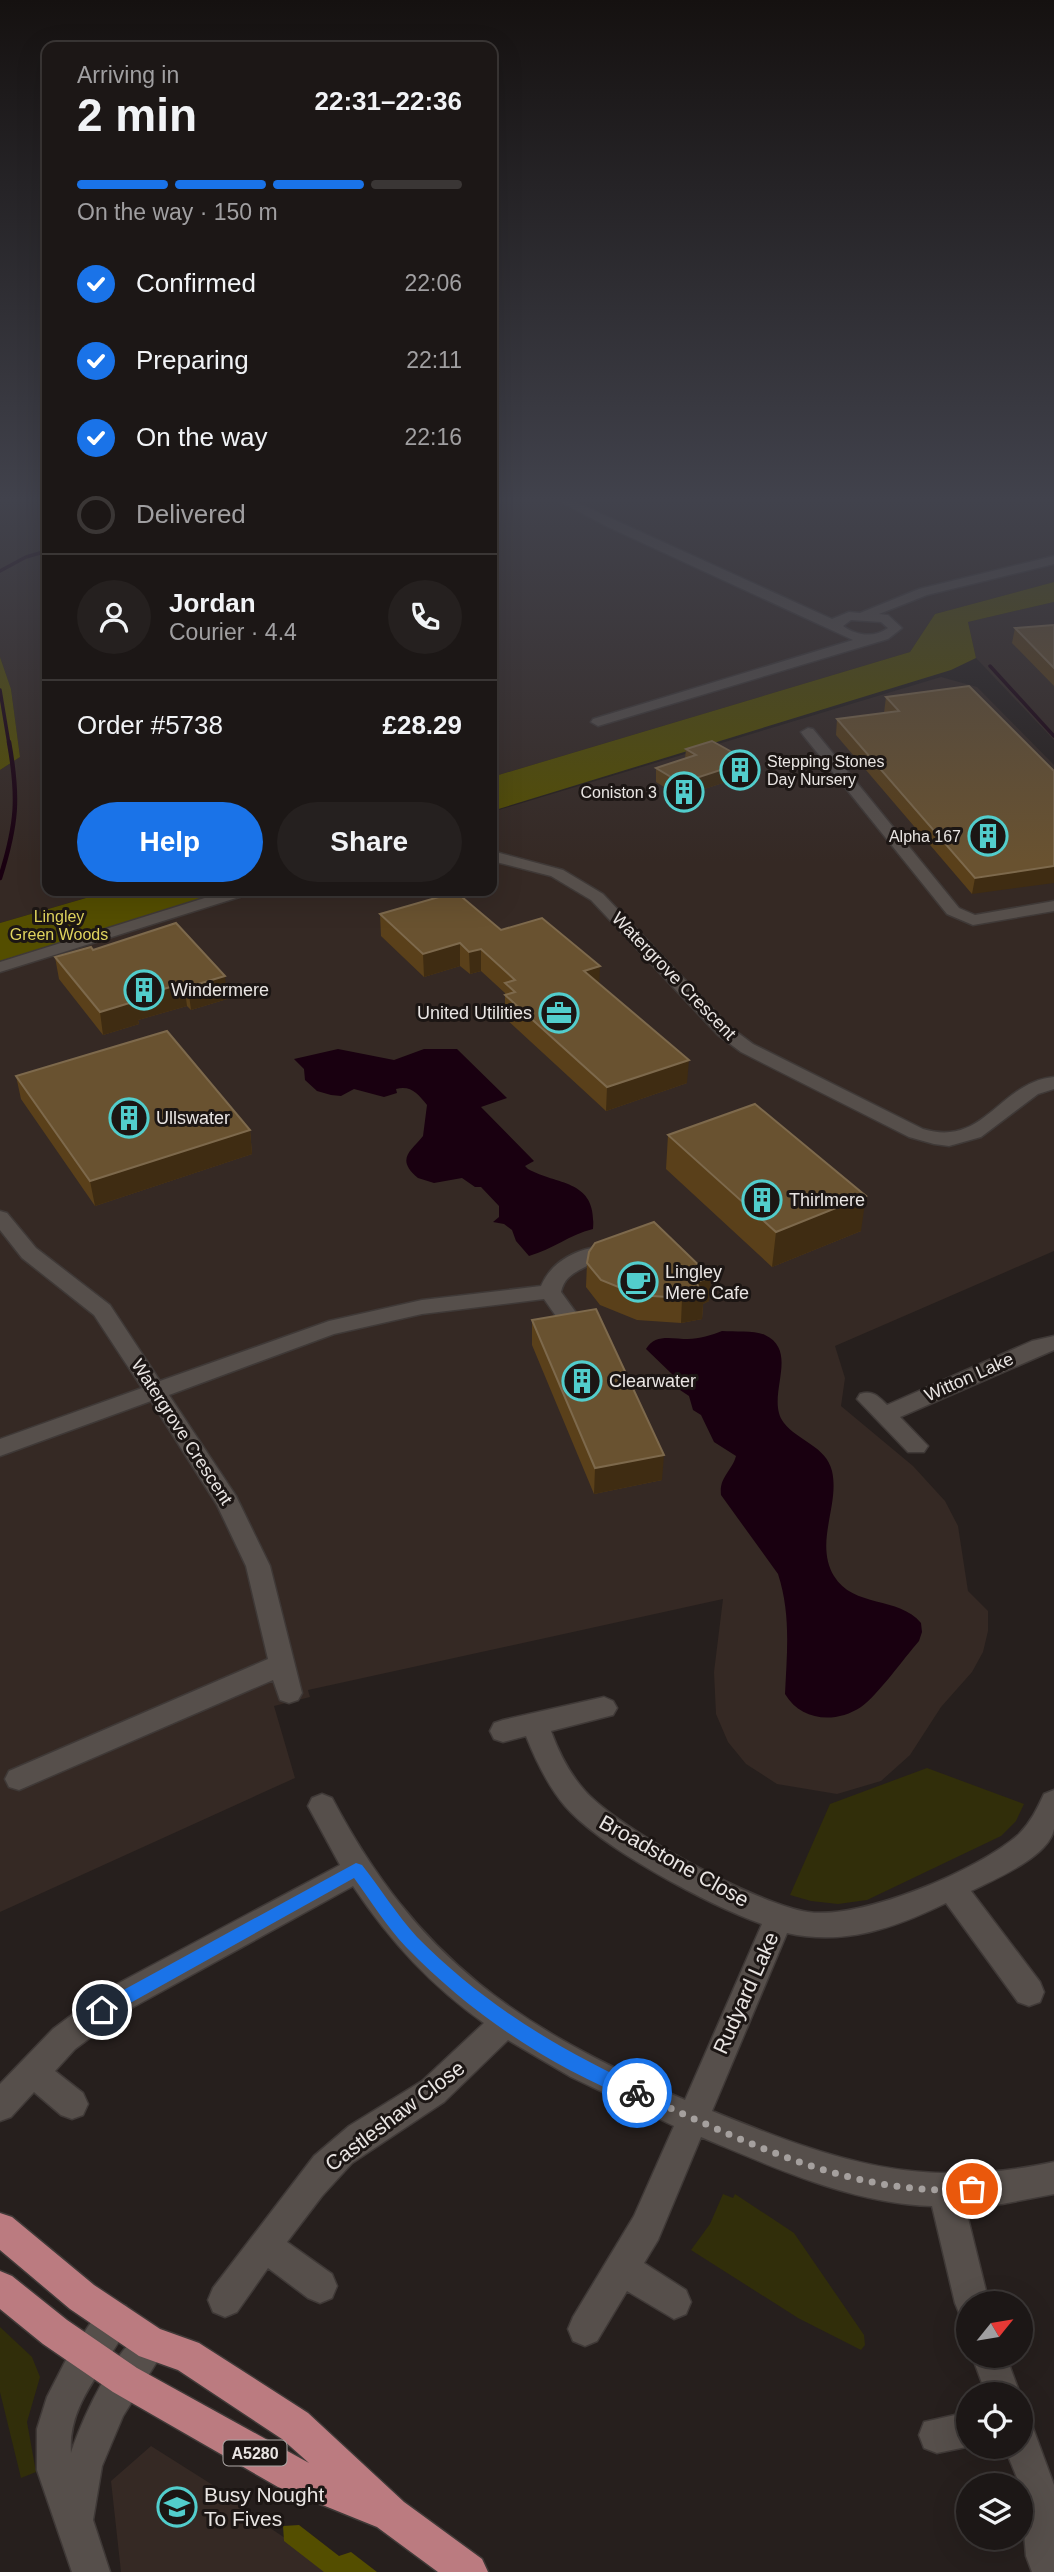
<!DOCTYPE html>
<meta charset="utf-8">
<style>
body{margin:0;font-family:Helvetica,sans-serif;background:#25201f;color:#f1f3f6;height:100vh;display:flex;flex-direction:column;font-size:26px;white-space:nowrap}
*{box-sizing:border-box;margin:0}
p{font-size:23px;color:#a09fa1}
.icon{flex:none;width:38px;height:38px;fill:none;stroke:currentColor;stroke-width:2;stroke-linecap:round;stroke-linejoin:round}
.map{position:relative;flex:1;overflow:hidden}
.details{position:absolute;left:42px;top:42px;width:455px;height:854px;display:flex;flex-direction:column;background:#1c1716;border-radius:14px;box-shadow:0 7px 28px #0002,0 0 0 2px #3a3635}
.details>*{flex:none}
.needle{width:46px;rotate:60deg}
.buttons{position:absolute;left:956px;top:2291px;display:grid;gap:14px}
.buttons a{display:grid;place-items:center;width:77px;height:77px;border-radius:50%;background:#1c1716;box-shadow:0 7px 28px #0002,0 0 0 2px #3a3635;font-size:35px}
.pin{position:absolute;display:grid;place-items:center;width:60px;height:60px;color:#fff;margin:-30px;border:4px solid #fff;border-radius:50%;box-shadow:0 2px 7px #0007}
.courier{position:absolute;display:grid;place-items:center;width:70px;height:70px;margin:-35px;border:5px solid #1a73e8;border-radius:50%;background:#fff;color:#222;box-shadow:0 2px 9px #0007}
.summary em{font-style:normal;font-weight:700}
.summary div{display:flex;flex-direction:column-reverse}
.summary{display:flex;align-items:center;justify-content:space-between;height:119px;padding:0 35px}
h1{font-size:46px;font-weight:700;line-height:52px}
.bar{display:grid;grid-template-columns:repeat(4,1fr);gap:10px 7px;align-content:center;height:84px;padding:0 35px}
.bar i{height:9px;border-radius:5px;background:#3a3635}
.bar .current{background:#1a73e8}
.bar p{grid-column:span 4}
.line{display:flex;align-items:center;gap:18px;padding:0 35px;border-top:2px solid #3a3635}
.line div{flex:1}
.round{display:grid;place-items:center;flex:none;width:74px;height:74px;border-radius:37px;background:#25201f}
ol{padding:0 35px;list-style:none}
li{display:flex;align-items:center;gap:21px;height:77px}
li p{margin-inline-start:auto}
li .icon{padding:7px;border-radius:50%;background:#1a73e8;color:#fff;stroke-width:4}
li:last-child{color:#a09fa1}
li i{width:38px;height:38px;border:4px solid #3a3635;border-radius:50%}
.cta{display:flex;gap:14px;margin-top:auto;padding:14px 35px}
.cta a{flex:1;height:80px;border-radius:42px;background:#1a73e8;color:#fff;font-size:28px;font-weight:700;line-height:80px;text-align:center}
.cta a+a{background:#25201f;color:#f1f3f6}
.map>svg:first-child{display:block}
</style>
<div class="map">
<svg width="1054" height="2572" viewBox="0 0 1054 2572">
<rect width="100%" height="100%" fill="#261f1d"/>
<path fill="#352924" d="M0,502H47V891H110L0,923V770L20,757L11,689L0,657Z
M492,502H1054V582L935,614L910,652L492,777Z
M1054,602V740L976,658L968,622Z
M941,677L977,687L1054,765V1251L835,1346L845,1378L841,1406L913,1466L945,1501L958,1526L968,1591L988,1611V1631L983,1652L972,1672L941,1707L910,1755L881,1781L837,1794L777,1784L746,1764L728,1742L716,1714L714,1672L723,1599L308,1690L310,1697L274,1706L295,1778L0,1912V959L228,891H492V812Z
M151,2446L238,2501L246,2512L336,2572H121L111,2481Z"/>
<path fill="#312e0a" d="M927,1768L1024,1804L1016,1821L1001,1836L867,1900L838,1904L811,1901L790,1895L830,1804Z
M723,2194L733,2198L735,2194L794,2233L864,2335L865,2345L861,2350L798,2318L691,2250L710,2224Z
M0,2327L32,2357L40,2377L27,2422L36,2472L21,2478L0,2392Z"/>
<path fill="#544e00" d="M1054,582V602L968,622L976,658L951,670L492,811V777L910,652L935,614Z
M0,657L11,689L20,757L0,770Z
M110,891H231L0,961V923Z
M299,2525L339,2556L351,2552L377,2572H324L284,2541L283,2526Z"/>
<path fill="#190010" d="M338,1049L394,1060L424,1049H457L507,1098L481,1107L534,1161L525,1166L528,1169C559,1186 597,1179 593,1229C569,1235 553,1249 529,1256L516,1241L512,1230L504,1224L493,1222L499,1217V1206L481,1187H475L462,1178L434,1183L418,1178C395,1159 411,1151 423,1136L427,1105C418,1094 411,1085 396,1089L397,1093L384,1097L354,1089L341,1096L331,1095L317,1091L305,1080L304,1069L294,1059Z
M722,1331C735,1332 754,1330 765,1335C801,1352 764,1398 784,1423C798,1441 826,1446 832,1471C840,1506 814,1542 834,1576C853,1608 899,1596 921,1623L922,1632L919,1641C904,1658 878,1695 861,1707C835,1724 801,1721 785,1694C787,1652 791,1614 778,1574L721,1495C719,1477 732,1471 736,1456L714,1442L701,1415L693,1410L689,1396L680,1390L674,1376L646,1349C655,1333 673,1339 688,1339C699,1339 712,1335 722,1331Z"/>
<g fill="none" stroke-linecap="round" stroke-linejoin="round">
<path stroke="#190010" stroke-width="3.5" d="M0,571L26,557L47,551
M990,666L1054,736
M0,690L9,744"/>
<path stroke="#190010" stroke-width="4.5" d="M0,878C17,824 19,798 9,742"/>
<g stroke="#3f3937" stroke-width="3">
<path id="street" d="M561,502H575L832,619L849,612L860,613L919,589L1054,556V564L927,595L879,614L888,615L902,628L888,639L598,726L591,722L593,719L853,640L608,527ZM851,620L881,622L888,628C874,638 857,636 843,626Z
M808,728L813,729L959,908L975,915L1054,901V911L973,925L947,914L803,735L801,732Z
M492,851L563,870L603,894L730,1027L753,1044L923,1129C985,1148 999,1082 1054,1077V1089L1038,1094L981,1137L949,1146L934,1144L909,1137L741,1052L718,1035L591,900L551,876L492,861Z
M227,891H251L249,894L0,972V962Z
M0,1211L7,1213L36,1248L110,1305L160,1381L329,1321L422,1300L541,1286C550,1265 569,1253 591,1248L601,1254C590,1271 566,1268 561,1292L577,1314L574,1319H558L544,1299L422,1314L334,1334L169,1395L236,1496L270,1566L302,1693L298,1700L289,1703L280,1700L273,1680L19,1790L9,1787L5,1779L9,1771L268,1659L246,1566L217,1505L151,1401L0,1456V1439L142,1388L94,1315L22,1258L0,1230Z
M1054,1336V1350L900,1417L928,1446L924,1452H908L857,1399L860,1394C873,1390 878,1396 887,1405L1032,1341Z
M604,1697L613,1701L617,1708L613,1715L551,1731C559,1753 569,1773 585,1791C620,1830 756,1904 808,1912C861,1920 979,1870 1019,1834C1031,1822 1037,1809 1044,1794L1054,1790C1054,1803 1054,1817 1054,1829C1049,1857 993,1880 971,1891L1040,1982L1044,1992L1040,2002L1029,2006L1018,2002L946,1903C895,1928 844,1946 787,1933L712,2111C835,2161 919,2191 1054,2162V2194L1002,2204L965,2206L989,2303H968V2318L960,2315L955,2303L932,2206C850,2203 776,2168 701,2137L658,2240L644,2263L686,2290L691,2302L686,2314L674,2319L627,2291L597,2341L585,2346L573,2341L568,2329L573,2317L634,2216L674,2126L571,2077L508,2040L444,2102L352,2163L322,2196L287,2242L332,2274L337,2286L332,2298L320,2303L308,2298L268,2268L237,2312L225,2317L213,2312L208,2300L213,2288L314,2156L349,2126L422,2081L484,2023C431,1986 389,1940 353,1886L126,2011L75,2049L55,2071L83,2093L88,2104L83,2115L72,2119L61,2115L34,2092L11,2117L0,2121V2084L53,2029L104,1991L340,1865L308,1806L312,1798L322,1794L332,1798C417,1960 520,2029 685,2100L762,1924C709,1905 601,1848 565,1806C548,1786 536,1761 526,1736L503,1742L494,1739L490,1731L494,1723L503,1720Z
M114,2301L126,2306L131,2318C112,2364 67,2399 71,2453C82,2419 117,2341 151,2327L163,2332L168,2344L123,2416L102,2466L93,2520L110,2572H72L37,2470V2429L47,2397L67,2358L102,2306Z
M972,2356H1006L1020,2394V2395L986,2394Z
M968,2412V2446H971L937,2453L924,2448L919,2435L924,2422Z
M1020,2423L1033,2428L1054,2485V2572H1032L1026,2556L1020,2485L1004,2446H1020Z"/>
</g>
<g stroke="#3f3937" stroke-width="3">
<path id="primary" d="M0,2213L12,2217L94,2285L160,2329L199,2343L308,2413L404,2502L482,2559L488,2572H438L377,2527L278,2487L113,2392L43,2344L0,2309V2271L12,2276L67,2320L137,2368L309,2463L282,2439L178,2370L139,2356L70,2309L0,2250Z"/>
</g>
<use href="#street" fill="#564f4b" fill-rule="evenodd"/>
<use href="#primary" fill="#bb7b80" fill-rule="evenodd"/>
</g>
<path fill="#5a401a" d="M1054,625V686L1012,643L1015,628Z
M886,697L1054,771L972,894L836,735L837,719L884,713Z
M686,749L748,761L747,775L680,797L656,782V768L685,759Z
M380,914L501,930L599,983L687,1083L606,1111L505,1018V993L481,971L470,974L460,966L424,977L381,936Z
M93,950L227,999L191,1010L187,1006L138,1020L139,1024L103,1035L59,979L55,957Z
M16,1076L250,1130L252,1154L95,1206L21,1099Z
M668,1135L861,1231L772,1267L666,1169Z
M587,1263L709,1301L703,1304L702,1319L681,1323L637,1320L600,1305L586,1287Z
M532,1320L662,1480L594,1494L532,1345Z"/>
<path fill="#3f2c12" d="M748,761L747,775L680,797L681,783Z
M1054,866V883L972,894L975,878Z
M460,943V966L424,977L423,954Z
M481,949V971L470,974L469,952Z
M600,966L599,989L584,971Z
M225,976L227,999L191,1010L188,987Z
M184,983L187,1006L138,1020L139,1024L103,1035L100,1012L133,998Z
M689,1060L687,1083L606,1111L607,1087Z
M250,1130L252,1154L95,1206L90,1181Z
M866,1196L861,1231L772,1267L776,1232Z
M711,1277L709,1301L703,1304L702,1319L681,1323L682,1298L696,1282Z
M664,1455L662,1480L594,1494L595,1468Z"/>
<path fill="#695230" stroke="#7d694c" stroke-width="2" d="M1054,625V668L1015,628Z
M969,686L1054,771V866L975,878L837,719L899,711L886,697Z
M712,741L748,761L681,783L656,768L696,755L686,749Z
M456,892L501,930L542,918L600,966L584,971L689,1060L607,1087L505,995L515,992L505,983L515,980L481,949L469,952L460,943L423,954L380,914Z
M176,923L225,976L188,987L184,983L133,998L136,1001L100,1012L55,957L91,947L93,950Z
M167,1031L250,1130L90,1181L16,1076Z
M755,1104L866,1196L776,1232L668,1135Z
M654,1222L711,1277L696,1282L703,1295L682,1298L638,1295L601,1280L587,1263L589,1252L595,1243Z
M596,1309L664,1455L595,1468L532,1320Z"/>
<linearGradient id="sky" x2="0" y2="1"><stop stop-color="#151110"/><stop offset="0.58" stop-color="#41424c"/><stop offset="1" stop-color="#41424c" stop-opacity="0"/></linearGradient>
<rect width="1054" height="862" fill="url(#sky)"/>
<path fill="#1a73e8" d="M356,1863L362,1865C380,1888 397,1915 417,1937C482,2003 559,2050 643,2088L645,2093L643,2099L637,2101C550,2067 471,2014 406,1947C387,1927 371,1901 354,1878L107,2016H96V2005Z"/>
<g fill="none" stroke-linecap="round" stroke-linejoin="round">
<path stroke="#a5a09e" stroke-width="7" stroke-dasharray="0 12.6" d="M637,2093C742,2140 854,2198 972,2189"/>
</g>
<defs>
<g id="building-ring" transform="scale(2.0125)"><circle r="9.5" fill="#1c1614" stroke="#52cdcc" stroke-width="1.5"/><path d="M-4-6H4V6H1V3H-1V6H-4ZM-2.5-4.3h1.7v1.8h-1.7ZM.8-4.3h1.7v1.8H.8ZM-2.5-1h1.7V.8h-1.7ZM.8-1h1.7V.8H.8Z" fill="#52cdcc"/></g>
<g id="office-ring" transform="scale(2.0125)"><circle r="9.5" fill="#1c1614" stroke="#52cdcc" stroke-width="1.5"/><path d="M-6-3h4V-5.5h4V-3h4V5H-6ZM-1-4.5V-3h2v-1.5ZM-6 0V1H6V0Z" fill="#52cdcc"/></g>
<g id="cafe-ring" transform="scale(2.0125)"><circle r="9.5" fill="#1c1614" stroke="#52cdcc" stroke-width="1.5"/><path d="M-5.5-4.5H6V0H3Q3 3.5 0 3.5H-2.5Q-5.5 3.5-5.5 0ZM3-3.2v2h1.7v-2ZM-6 4.5H4V6H-6Z" fill="#52cdcc"/></g>
<g id="school-ring" transform="scale(2.0125)"><circle r="9.5" fill="#1c1614" stroke="#52cdcc" stroke-width="1.5"/><path d="M0-5L7-2L0 1L-7-2ZM-4 1L0 2.5L4 1V4Q0 6-4 4Z" fill="#52cdcc"/></g>
</defs>
<g fill-rule="evenodd">
<use href="#building-ring" x="740" y="770"/>
<use href="#building-ring" x="684" y="792"/>
<use href="#building-ring" x="988" y="836"/>
<use href="#building-ring" x="144" y="990"/>
<use href="#office-ring" x="559" y="1013"/>
<use href="#building-ring" x="129" y="1118"/>
<use href="#building-ring" x="762" y="1200"/>
<use href="#cafe-ring" x="638" y="1282"/>
<use href="#building-ring" x="582" y="1381"/>
<use href="#school-ring" x="177" y="2507"/>
</g>
<g text-anchor="middle" stroke-width="6" stroke-linejoin="round" paint-order="stroke">
<g font-size="16" fill="#e9e5e3" stroke="#1c1614" text-anchor="end">
<text x="767" y="767" text-anchor="start">Stepping Stones<tspan x="767" dy="18">Day Nursery</tspan></text>
<text x="657" y="798">Coniston 3</text>
<text x="961" y="842">Alpha 167</text>
</g>
<g font-size="16" fill="#e0d45e" stroke="#1c1614">
<text x="59" y="922">Lingley<tspan x="59" dy="18">Green Woods</tspan></text>
</g>
<rect fill="#1c1614" stroke="#aca7a5" stroke-width="2" x="223.5" y="2440.5" width="63" height="25" rx="5"/>
<g font-size="16" font-weight="bold" fill="#e9e5e3">
<text x="255" y="2459">A5280</text>
</g>
<g font-size="18" fill="#e9e5e3" stroke="#1c1614">
<text transform="translate(674 976) rotate(46)" y="6">Watergrove Crescent</text>
<text transform="translate(969 1377) rotate(-24)" y="6">Witton Lake</text>
<text transform="translate(182 1432) rotate(57)" y="6">Watergrove Crescent</text>
</g>
<g font-size="18" fill="#e9e5e3" stroke="#1c1614" text-anchor="start">
<text x="171" y="996">Windermere</text>
<text x="532" y="1019" text-anchor="end">United Utilities</text>
<text x="156" y="1124">Ullswater</text>
<text x="789" y="1206">Thirlmere</text>
<text x="665" y="1278">Lingley<tspan x="665" dy="21">Mere Cafe</tspan></text>
<text x="609" y="1387">Clearwater</text>
</g>
<g font-size="21" fill="#e9e5e3" stroke="#1c1614">
<text transform="translate(674 1861) rotate(29)" y="7">Broadstone Close</text>
<text transform="translate(746 1993) rotate(-66)" y="7">Rudyard Lake</text>
<text transform="translate(395 2116) rotate(-37)" y="7">Castleshaw Close</text>
</g>
<g font-size="21" fill="#e9e5e3" stroke="#1c1614" text-anchor="start">
<text x="204" y="2502">Busy Nought<tspan x="204" dy="24">To Fives</tspan></text>
</g>
</g>
</svg>
<div class="buttons">
<a><svg class="needle" viewBox="-14 -14 28 28"><path d="M0-13l5 13h-10z" fill="#e53935"/><path d="M0 13l5-13h-10z" fill="#a09fa1"/></svg></a>
<a><svg class="icon" aria-label="locate" viewBox="0 0 24 24"><circle cx="12" cy="12" r="6"/><path d="M12 2v4M12 18v4M2 12h4M18 12h4"/></svg></a>
<a><svg class="icon" aria-label="layers" viewBox="0 0 24 24"><path d="M12 4l9 5-9 5-9-5zM3 14l9 5 9-5"/></svg></a>
</div>
<div class="pin" style="left:972px;top:2189px;background:#ea580c"><svg class="icon" aria-label="bag" viewBox="0 0 24 24"><path d="M5 8h14l-1 12H6zM9 8a3 3 0 0 1 6 0"/></svg></div>
<div class="pin" style="left:102px;top:2010px;background:#1f2937"><svg class="icon" aria-label="home" viewBox="0 0 24 24"><path d="M3 11l9-7 9 7M6 9v11h12V9"/></svg></div>
<div class="courier" style="left:637px;top:2093px"><svg class="icon" aria-label="bike" viewBox="0 0 24 24"><circle cx="6" cy="16" r="4"/><circle cx="18" cy="16" r="4"/><path d="M6 16l4-8h5l3 8M10 8l3 8H6M13 5h3"/></svg></div>
<section class="details">
<div class="summary"><div><h1>2 min</h1><p>Arriving in</p></div><em>22:31–22:36</em></div>
<div class="bar"><i class="current"></i><i class="current"></i><i class="current"></i><i></i><p>On the way · 150 m</p></div>
<ol>
<li><svg class="icon" aria-label="check" viewBox="0 0 24 24"><path d="M5 12l5 5 9-10"/></svg>Confirmed<p>22:06</p></li>
<li><svg class="icon" aria-label="check" viewBox="0 0 24 24"><path d="M5 12l5 5 9-10"/></svg>Preparing<p>22:11</p></li>
<li><svg class="icon" aria-label="check" viewBox="0 0 24 24"><path d="M5 12l5 5 9-10"/></svg>On the way<p>22:16</p></li>
<li><i></i>Delivered</li>
</ol>
<div class="line" style="height:126px"><a class="round"><svg class="icon" aria-label="person" viewBox="0 0 24 24"><circle cx="12" cy="8" r="4"/><path d="M4 21q1-7 8-7t8 7"/></svg></a><div><b>Jordan</b><p>Courier · 4.4</p></div><a class="round"><svg class="icon" aria-label="phone" viewBox="0 0 24 24"><path d="M5 4h4l2 5-3 2q2 4 5 5l2-3 5 2v4C11 20 4 13 5 4z"/></svg></a></div>
<div class="line" style="height:91px"><div>Order #5738</div><b>£28.29</b></div>
<div class="cta"><a>Help</a><a>Share</a></div>
</section>
</div>
